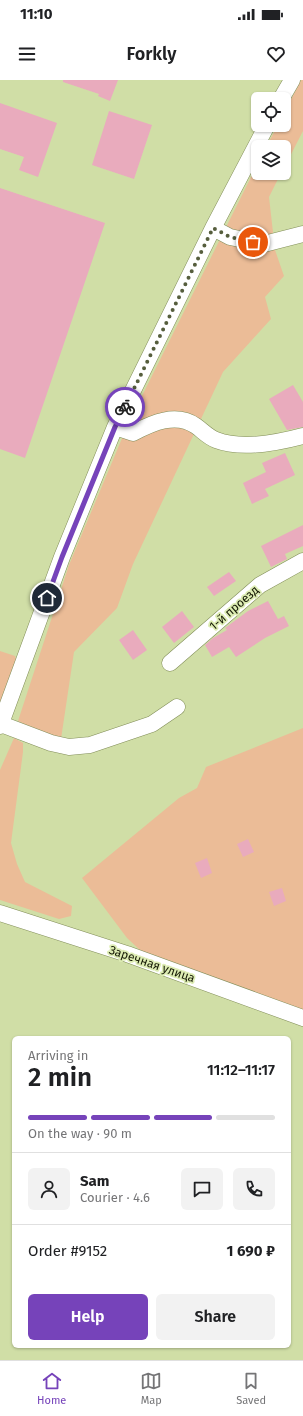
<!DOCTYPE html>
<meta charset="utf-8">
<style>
body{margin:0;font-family:"Fira Sans",sans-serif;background:#f2f2f2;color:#202124;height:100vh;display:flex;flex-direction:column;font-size:15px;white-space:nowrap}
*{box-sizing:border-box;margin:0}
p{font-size:13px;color:#757577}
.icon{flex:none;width:22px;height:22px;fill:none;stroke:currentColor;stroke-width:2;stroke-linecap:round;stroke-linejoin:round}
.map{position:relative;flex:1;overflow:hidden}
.side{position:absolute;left:12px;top:956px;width:279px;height:312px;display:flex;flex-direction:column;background:#fff;border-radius:6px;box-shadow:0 1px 3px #0004}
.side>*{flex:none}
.controls{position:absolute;left:251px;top:12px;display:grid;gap:8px}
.controls a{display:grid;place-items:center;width:40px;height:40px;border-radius:6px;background:#fff;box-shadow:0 1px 3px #0004;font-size:20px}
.pin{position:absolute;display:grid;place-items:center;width:34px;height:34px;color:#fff;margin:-17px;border:2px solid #fff;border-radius:50%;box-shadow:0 1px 4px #0007}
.courier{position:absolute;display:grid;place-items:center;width:40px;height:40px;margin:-20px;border:3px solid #7643ba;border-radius:50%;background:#fff;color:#222;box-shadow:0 1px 5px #0007}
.summary em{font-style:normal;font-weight:600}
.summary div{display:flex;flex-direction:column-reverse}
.summary{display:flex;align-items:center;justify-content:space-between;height:68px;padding:0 16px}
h1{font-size:26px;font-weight:600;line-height:30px}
.bar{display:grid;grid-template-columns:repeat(4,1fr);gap:6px 4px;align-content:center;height:48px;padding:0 16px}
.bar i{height:5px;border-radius:3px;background:#e0e0e0}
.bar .active{background:#7643ba}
.bar p{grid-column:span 4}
.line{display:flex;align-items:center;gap:10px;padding:0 16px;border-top:1px solid #e0e0e0}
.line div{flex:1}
.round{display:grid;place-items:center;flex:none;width:42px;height:42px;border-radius:6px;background:#f2f2f2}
.cta{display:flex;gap:8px;margin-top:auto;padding:8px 16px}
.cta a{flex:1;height:46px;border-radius:6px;background:#7643ba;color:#fff;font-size:16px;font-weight:600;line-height:46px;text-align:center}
.cta a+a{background:#f2f2f2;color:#202124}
.status{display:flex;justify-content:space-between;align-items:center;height:28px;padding:0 20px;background:#fff;direction:ltr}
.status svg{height:11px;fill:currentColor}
header{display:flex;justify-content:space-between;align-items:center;height:52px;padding:0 16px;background:#fff;font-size:18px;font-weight:600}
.tabs{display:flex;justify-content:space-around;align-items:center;height:56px;border-top:1px solid #e0e0e0;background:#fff;font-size:11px;color:#757577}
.tabs a{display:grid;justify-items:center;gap:2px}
.tabs .active{color:#7643ba}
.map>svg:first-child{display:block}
</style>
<div class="status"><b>11:10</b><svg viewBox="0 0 49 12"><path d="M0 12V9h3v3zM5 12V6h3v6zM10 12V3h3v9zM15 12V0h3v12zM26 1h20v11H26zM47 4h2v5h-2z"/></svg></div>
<header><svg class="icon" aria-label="menu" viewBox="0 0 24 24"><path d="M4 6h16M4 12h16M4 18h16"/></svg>Forkly<svg class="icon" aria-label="heart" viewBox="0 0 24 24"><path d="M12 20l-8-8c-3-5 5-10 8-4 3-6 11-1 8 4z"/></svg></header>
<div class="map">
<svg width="303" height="1280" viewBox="0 0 303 1280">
<rect width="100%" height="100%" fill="#d0dea6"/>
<path fill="#ebbc97" d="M301,0H303V51L284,88V67H266L278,45H284V33Z
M258,83V93H281L269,117L275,170L284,196L265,217L271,239L223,292L133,484L117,528L74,572L61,659L38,651L18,641L69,485L128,344Z
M0,571L15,576L17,582L0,625Z
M303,648V930L141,871L127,858L82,798L179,718L197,708L206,687Z
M14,658L23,663V672L11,763L17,784L25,802L72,826L71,836L59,839L0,820V690Z"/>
<path fill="#e9abbd" d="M63,0H118L110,21L98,16L99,14L63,2Z
M0,23L57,43L38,97L19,90L24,77L0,69Z
M109,31L152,45L134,99L92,85Z
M0,108L105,143L25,378L0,369Z
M293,305L303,322V347L287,350L269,319Z
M285,373L295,395L265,409L269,416L252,424L243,403L266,392L262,383Z
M303,445V466L285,474L287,479L271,487L261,466Z
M229,492L236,501L214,516L207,507Z
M268,521L278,539L284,536L289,546L265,558L236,577L229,567L212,577L205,565L213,558L227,550L225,548L248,531Z
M182,531L194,547L174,563L162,547Z
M133,550L147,570L133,580L119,560Z
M248,759L254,772L243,777L237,764Z
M207,778L212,793L201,798L195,783Z
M282,808L286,821L274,826L269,812Z"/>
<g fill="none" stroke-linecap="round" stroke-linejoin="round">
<g stroke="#828e59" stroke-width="17">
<path id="minor" d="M281,19L292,0
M213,148L230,157L264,164L303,154
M115,347L133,353C152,343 176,332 196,346C203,351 208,357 216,360C242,370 277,363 303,356
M170,583L260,505L303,481
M1,644L51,663L69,667L90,665L152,644L177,627
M0,646L62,477L115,347L213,148L267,45
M0,833L127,874L303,938"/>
</g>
<use href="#minor" stroke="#fff" stroke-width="16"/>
</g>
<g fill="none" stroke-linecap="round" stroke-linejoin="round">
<path stroke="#565e3d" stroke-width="4" stroke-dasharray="0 7.2" d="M125,327L213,148L230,157L253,162"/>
<path stroke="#7643ba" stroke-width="5" d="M47,518L62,477L115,347L125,327"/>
</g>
<g text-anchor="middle" stroke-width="3.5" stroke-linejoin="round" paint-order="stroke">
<g font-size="12" fill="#151905" stroke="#ddecb3">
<text transform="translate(234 528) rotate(-41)" y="4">1-й проезд</text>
<text transform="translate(152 884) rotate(19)" y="4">Заречная улица</text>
</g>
</g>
</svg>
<div class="controls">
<a><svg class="icon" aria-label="locate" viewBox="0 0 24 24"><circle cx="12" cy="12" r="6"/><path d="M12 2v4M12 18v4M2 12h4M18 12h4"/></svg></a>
<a><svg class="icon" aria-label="layers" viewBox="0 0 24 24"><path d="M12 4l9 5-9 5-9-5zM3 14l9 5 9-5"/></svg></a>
</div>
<div class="pin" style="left:253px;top:162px;background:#ea580c"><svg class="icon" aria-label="bag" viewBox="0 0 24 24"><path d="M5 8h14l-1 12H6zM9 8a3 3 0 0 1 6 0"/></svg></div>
<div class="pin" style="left:47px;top:518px;background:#1f2937"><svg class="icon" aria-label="home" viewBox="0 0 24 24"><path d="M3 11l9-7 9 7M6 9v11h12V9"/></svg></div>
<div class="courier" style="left:125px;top:327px"><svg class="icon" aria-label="bike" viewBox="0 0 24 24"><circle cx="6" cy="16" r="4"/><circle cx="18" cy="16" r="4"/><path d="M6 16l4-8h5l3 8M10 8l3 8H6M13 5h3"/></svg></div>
<section class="side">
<div class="summary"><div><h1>2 min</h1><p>Arriving in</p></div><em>11:12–11:17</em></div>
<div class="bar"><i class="active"></i><i class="active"></i><i class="active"></i><i></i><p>On the way · 90 m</p></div>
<div class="line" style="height:72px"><a class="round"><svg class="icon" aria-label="person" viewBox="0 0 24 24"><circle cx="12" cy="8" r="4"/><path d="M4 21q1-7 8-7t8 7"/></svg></a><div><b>Sam</b><p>Courier · 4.6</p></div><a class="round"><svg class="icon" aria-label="chat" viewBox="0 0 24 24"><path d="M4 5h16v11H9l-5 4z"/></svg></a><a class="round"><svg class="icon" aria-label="phone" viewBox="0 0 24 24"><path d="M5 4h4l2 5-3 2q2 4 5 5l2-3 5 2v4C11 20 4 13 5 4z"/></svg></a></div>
<div class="line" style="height:52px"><div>Order #9152</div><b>1 690 ₽</b></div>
<div class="cta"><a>Help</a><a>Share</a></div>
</section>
</div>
<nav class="tabs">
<a class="active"><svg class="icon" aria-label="home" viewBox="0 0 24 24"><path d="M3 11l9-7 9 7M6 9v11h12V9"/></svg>Home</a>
<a><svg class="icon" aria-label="map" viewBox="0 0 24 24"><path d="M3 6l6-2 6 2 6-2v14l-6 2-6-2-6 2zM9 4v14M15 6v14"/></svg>Map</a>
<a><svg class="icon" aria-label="saved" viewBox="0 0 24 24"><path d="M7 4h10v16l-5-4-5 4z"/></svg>Saved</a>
</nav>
